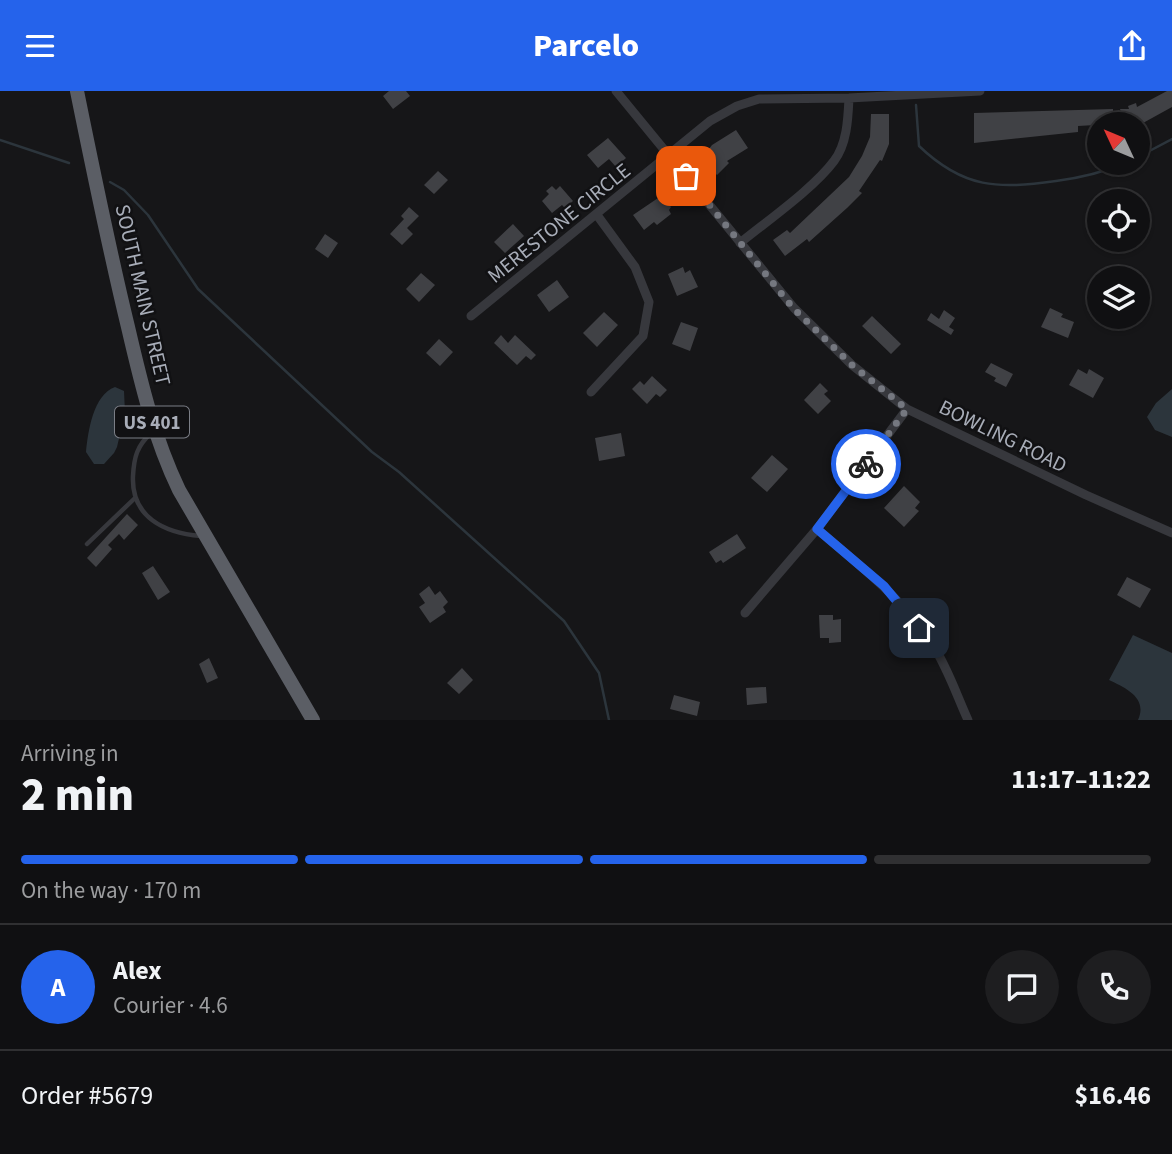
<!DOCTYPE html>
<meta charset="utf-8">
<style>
body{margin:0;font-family:"Source Sans 3",sans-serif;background:#1e1e20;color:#f1f3f6;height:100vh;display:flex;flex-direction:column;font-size:26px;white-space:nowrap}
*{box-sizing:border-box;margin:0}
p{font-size:23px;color:#9c9d9f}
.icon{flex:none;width:38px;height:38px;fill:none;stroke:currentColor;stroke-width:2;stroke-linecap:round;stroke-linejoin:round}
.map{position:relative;height:629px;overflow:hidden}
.panel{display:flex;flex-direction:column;background:#101012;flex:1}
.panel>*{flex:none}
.needle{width:46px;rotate:314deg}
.buttons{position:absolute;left:1087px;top:21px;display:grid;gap:14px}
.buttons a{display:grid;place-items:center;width:63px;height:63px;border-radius:50%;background:#101012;box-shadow:0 2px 5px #0004,0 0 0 2px #303032;font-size:35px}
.pin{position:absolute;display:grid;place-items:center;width:60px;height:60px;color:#fff;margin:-30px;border-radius:14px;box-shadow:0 4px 10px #0006}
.courier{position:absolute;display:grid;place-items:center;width:70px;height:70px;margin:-35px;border:5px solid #2563eb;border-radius:50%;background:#fff;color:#222;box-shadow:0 2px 9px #0007}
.overview em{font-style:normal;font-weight:800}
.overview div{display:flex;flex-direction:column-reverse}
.overview{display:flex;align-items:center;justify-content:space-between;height:119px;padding:0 21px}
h1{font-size:46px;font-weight:800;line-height:52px}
.bar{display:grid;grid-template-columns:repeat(4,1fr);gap:10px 7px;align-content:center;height:84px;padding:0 21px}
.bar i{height:9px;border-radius:5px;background:#303032}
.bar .selected{background:#2563eb}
.bar p{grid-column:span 4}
.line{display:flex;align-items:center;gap:18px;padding:0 21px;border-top:2px solid #303032}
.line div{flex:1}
.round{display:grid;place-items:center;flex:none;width:74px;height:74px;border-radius:37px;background:#1e1e20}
header{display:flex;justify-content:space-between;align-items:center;height:91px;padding:0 21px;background:#2563eb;color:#fff;font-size:32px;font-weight:800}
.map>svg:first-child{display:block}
</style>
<header><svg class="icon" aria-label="menu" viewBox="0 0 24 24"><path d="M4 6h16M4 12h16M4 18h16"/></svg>Parcelo<svg class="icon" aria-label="share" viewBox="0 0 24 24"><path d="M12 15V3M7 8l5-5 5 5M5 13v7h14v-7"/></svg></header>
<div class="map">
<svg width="1172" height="629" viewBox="0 0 1172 629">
<rect width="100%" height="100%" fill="#161618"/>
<path fill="#2c353c" d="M115,296L124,300L125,322L117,356L114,362L104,373H94L86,361C88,341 93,304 115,296Z
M1172,298V346L1155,339L1147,326L1156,312Z
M1133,544L1172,562V629H1138C1148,607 1126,597 1109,589Z"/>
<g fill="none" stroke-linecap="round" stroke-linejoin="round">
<path stroke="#2c353c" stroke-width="2.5" d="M916,14L919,55C964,98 998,98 1056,90C1079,87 1104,81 1125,72
M0,49L69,72
M1138,66L1172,48
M110,91L124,99L148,124L198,198L372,361L399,381L564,530L599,582L609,629"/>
</g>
<path fill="#404145" d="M389,0H406L410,5L393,18L383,5Z
M1167,0H1172V16L1143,32L1125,33L1120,18H1129L1128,15L1136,12L1137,16Z
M1113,18V33L1078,35V41L974,52V22Z
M871,23H889V53L882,70L880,69L859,100L862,102L847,117L809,151L807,148L785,165L773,149L787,139L790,142L849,86L862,65L870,46Z
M736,39L748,57L727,70L729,72L717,84L701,68L712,54Z
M608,47L626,67L616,76L609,68L598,77L587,64Z
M438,80L448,89L434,103L424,94Z
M552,95L556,99L560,95L573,110L565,117L562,114L552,122L542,110L549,103L546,100Z
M661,105L671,116L669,119L671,123L657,134L654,131L644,139L633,124Z
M409,116L419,125L407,137L413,143L402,154L390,143L404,128L401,125Z
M513,133L524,145L505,162L494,151Z
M325,143L338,152L328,167L315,158Z
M683,176L685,182L690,179L698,196L677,205L668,183Z
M421,182L435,194L419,211L406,198Z
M557,189L569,206L549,221L537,204Z
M1050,217L1063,223L1061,226L1074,231L1068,247L1041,236Z
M944,219L955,227L949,236L954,239L951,244L927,229L931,222L939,228Z
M604,221L618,234L597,256L583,242Z
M872,225L901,253L891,263L862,235Z
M681,231L698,237L690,260L672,253Z
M501,244L508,252L515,244L536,264L531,269L526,265L517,274L494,252Z
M439,248L453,261L440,275L426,262Z
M991,272L1013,283L1006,296L994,290L996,287L985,281Z
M1078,278L1087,283L1089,278L1104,287L1093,307L1069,294Z
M652,285L667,299L660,306L656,303L647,313L632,298L640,290L644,294Z
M820,292L828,300L824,303L831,310L818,323L804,309Z
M621,342L625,365L599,370L595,347Z
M772,364L788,378L767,401L751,387Z
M904,395L920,411L915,417L919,420L904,436L884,417Z
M127,423L138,434L124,449L119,443L108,454L112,458L96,476L87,467Z
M737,443L746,457L723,472L721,469L716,472L709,461Z
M153,475L170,501L158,509L142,482Z
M1127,486L1151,498L1140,517L1117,504Z
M429,495L435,504L440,500L448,511L443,516L446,521L430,532L419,516L425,512L419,503Z
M819,524H833V529L841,528V551L829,552V547H820Z
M209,567L218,587L207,592L199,573Z
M462,577L473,589L459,603L447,592Z
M766,596L767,612L747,614L746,597Z
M674,604L700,611L697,625L670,618Z"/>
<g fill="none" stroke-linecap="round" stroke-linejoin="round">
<path stroke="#37383d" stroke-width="4.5" d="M151,342C137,355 134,366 133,385C131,426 164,442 201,445
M87,453L135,407"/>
<path stroke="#37383d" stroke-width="9" d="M616,0L794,217L852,274L907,318L1086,404L1172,442
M740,152C767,130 814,97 834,70C847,53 848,28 849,7
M471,225L710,30L737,15L759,8L849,7L980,0
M591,301L643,245L649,211L635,176L597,124
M817,438C859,474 904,508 934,556C948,578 957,605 968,629
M745,522L817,438L907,318"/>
<path stroke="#5b5e65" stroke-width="14" d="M77,0C93,79 109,158 128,236C141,292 154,347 179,399L313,629"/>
</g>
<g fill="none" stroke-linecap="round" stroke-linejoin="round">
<path stroke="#757880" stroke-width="7" stroke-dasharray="0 12.6" d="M686,85L794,218L852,274L907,318L866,373"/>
<path stroke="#2563eb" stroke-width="9" d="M866,373L817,438L884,495L919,537"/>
</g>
<g text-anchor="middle" stroke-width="5" stroke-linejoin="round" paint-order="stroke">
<rect fill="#111113" stroke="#7b7e86" stroke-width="2" x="115" y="315.5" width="74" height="31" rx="5"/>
<g font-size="19" font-weight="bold" fill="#a8adb8">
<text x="152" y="338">US 401</text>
</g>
<g font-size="21" fill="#a8adb8" stroke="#111113">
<text transform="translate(559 132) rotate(-39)" y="7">MERESTONE CIRCLE</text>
<text transform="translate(143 204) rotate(77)" y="7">SOUTH MAIN STREET</text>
<text transform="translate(1003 345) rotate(26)" y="7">BOWLING ROAD</text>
</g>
</g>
</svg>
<div class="buttons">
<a><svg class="needle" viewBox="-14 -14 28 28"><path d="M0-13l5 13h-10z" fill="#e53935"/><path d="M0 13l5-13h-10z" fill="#9c9d9f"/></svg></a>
<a><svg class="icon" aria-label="locate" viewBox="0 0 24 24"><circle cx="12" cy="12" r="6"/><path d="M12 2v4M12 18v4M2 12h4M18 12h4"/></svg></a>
<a><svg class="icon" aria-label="layers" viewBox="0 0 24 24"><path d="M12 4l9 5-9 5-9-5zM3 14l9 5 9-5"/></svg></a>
</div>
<div class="pin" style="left:686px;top:85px;background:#ea580c"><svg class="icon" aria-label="bag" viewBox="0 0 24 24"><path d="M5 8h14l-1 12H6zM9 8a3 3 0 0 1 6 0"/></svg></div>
<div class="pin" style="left:919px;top:537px;background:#1f2937"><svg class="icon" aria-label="home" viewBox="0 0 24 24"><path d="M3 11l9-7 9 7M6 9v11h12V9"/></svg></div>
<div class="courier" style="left:866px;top:373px"><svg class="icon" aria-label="bike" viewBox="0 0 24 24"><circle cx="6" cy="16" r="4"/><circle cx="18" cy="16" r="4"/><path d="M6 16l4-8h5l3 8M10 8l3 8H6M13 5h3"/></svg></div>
</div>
<section class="panel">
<div class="overview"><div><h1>2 min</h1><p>Arriving in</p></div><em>11:17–11:22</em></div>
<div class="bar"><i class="selected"></i><i class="selected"></i><i class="selected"></i><i></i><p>On the way · 170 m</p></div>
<div class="line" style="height:126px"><b class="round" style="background:#2563eb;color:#fff">A</b><div><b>Alex</b><p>Courier · 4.6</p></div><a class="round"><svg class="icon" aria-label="chat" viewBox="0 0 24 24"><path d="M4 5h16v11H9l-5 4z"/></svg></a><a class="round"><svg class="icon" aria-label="phone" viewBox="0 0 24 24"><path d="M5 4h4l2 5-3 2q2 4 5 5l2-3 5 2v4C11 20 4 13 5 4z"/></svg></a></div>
<div class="line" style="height:91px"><div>Order #5679</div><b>$16.46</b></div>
</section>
